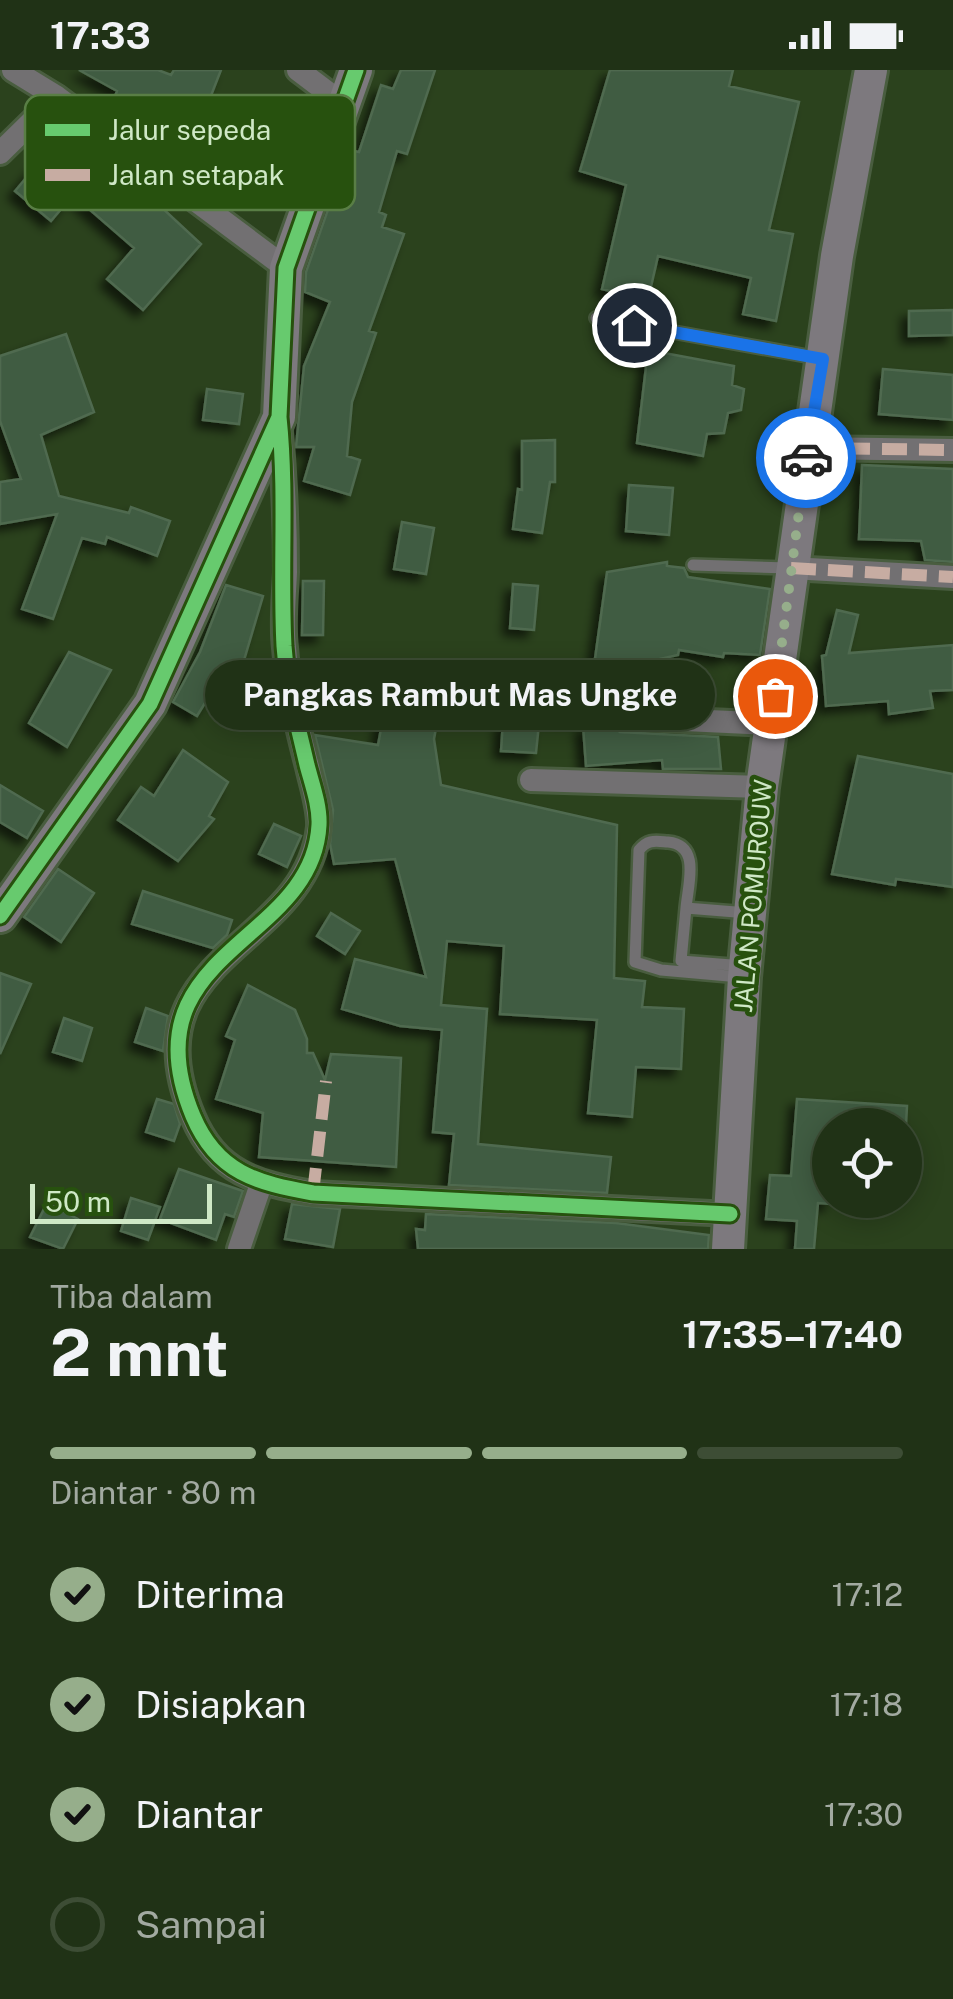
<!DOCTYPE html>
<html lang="id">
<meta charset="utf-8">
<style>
body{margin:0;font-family:"Public Sans",sans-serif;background:#283a1f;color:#f1f3f6;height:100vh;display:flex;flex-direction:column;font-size:38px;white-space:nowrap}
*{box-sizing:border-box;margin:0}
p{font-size:32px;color:#a2aaa1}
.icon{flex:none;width:55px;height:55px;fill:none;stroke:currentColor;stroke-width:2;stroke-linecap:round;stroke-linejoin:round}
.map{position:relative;height:1179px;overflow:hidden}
.panel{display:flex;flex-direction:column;background:#203216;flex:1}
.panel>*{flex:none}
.fabs{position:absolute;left:812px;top:1038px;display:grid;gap:20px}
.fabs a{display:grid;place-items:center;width:110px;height:110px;border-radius:50%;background:#203216;box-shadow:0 5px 25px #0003,0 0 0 2px #3d4d35;font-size:50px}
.scale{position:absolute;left:30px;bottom:25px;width:182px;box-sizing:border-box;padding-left:10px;border:5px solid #cfe8c6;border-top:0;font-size:28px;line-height:35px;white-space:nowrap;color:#cfe8c6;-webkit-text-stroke:8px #27510e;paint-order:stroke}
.pin{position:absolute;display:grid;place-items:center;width:85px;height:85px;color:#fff;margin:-42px;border:5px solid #fff;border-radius:50%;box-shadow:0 2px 10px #0007}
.courier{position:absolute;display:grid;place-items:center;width:100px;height:100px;margin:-50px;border:8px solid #1a73e8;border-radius:50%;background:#fff;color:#222;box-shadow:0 2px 12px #0007}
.bubble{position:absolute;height:70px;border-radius:35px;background:#203216;box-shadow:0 5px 25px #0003,0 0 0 2px #3d4d35;font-size:32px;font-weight:700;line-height:70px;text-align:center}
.summary em{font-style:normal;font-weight:700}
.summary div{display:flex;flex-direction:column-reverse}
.summary{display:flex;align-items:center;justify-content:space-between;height:170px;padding:0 50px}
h1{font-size:65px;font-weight:700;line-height:75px}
.bar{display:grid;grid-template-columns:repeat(4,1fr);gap:15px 10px;align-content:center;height:120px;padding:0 50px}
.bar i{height:12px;border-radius:8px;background:#3d4d35}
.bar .selected{background:#96ae8b}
.bar p{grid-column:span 4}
ol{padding:0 50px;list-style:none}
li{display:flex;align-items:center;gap:30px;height:110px}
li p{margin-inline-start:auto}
li .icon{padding:10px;border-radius:50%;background:#96ae8b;color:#111;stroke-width:4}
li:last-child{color:#a2aaa1}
li i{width:55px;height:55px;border:5px solid #3d4d35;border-radius:50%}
.status{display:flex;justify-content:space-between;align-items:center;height:70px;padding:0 50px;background:#203216;direction:ltr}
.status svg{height:28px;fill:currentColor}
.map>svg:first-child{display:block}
</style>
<div class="status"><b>17:33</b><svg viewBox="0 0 49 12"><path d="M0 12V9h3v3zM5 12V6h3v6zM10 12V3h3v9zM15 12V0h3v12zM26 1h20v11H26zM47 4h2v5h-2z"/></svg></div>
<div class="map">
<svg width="953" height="1179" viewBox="0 0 953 1179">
<defs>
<filter id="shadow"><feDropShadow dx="-7" dy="7" stdDeviation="5" flood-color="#0009"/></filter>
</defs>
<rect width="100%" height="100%" fill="#2b421d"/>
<path fill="#405c43" stroke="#506a50" stroke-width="2.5" filter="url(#shadow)" d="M79,0H158L171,5L174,0H221L189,82L155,67L160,55L112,35L117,21Z
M401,0H435L407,84L397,81L379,142L386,145L382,157L404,164L369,261L376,263L352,332L347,386L360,390L350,425L304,411L314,377H296L304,296L330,232L305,222L306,202L349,80L359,82L381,15L393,19Z
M610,0H733L729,16L799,32L769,160L793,164L776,251L743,244L751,208L658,186L648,230L602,219L626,115L580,101Z
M59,69L118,119L129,107L201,174L143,240L107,209L134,178L73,125L51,151L15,121Z
M953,240V265L909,266V241Z
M66,264L94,342L41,365L59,426L129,443L131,437L170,451L157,486L107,467L105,474L82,468L53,549L22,539L57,444L0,454V412L21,409L0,351V286Z
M648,280L734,296L732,315L744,319L741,340L728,343L724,363L707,364L703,386L637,373Z
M883,299L953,305V350L879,344Z
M207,319L243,324L239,354L203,350Z
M555,370V412H550L542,463L513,459L518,419L522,420V371Z
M862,395L953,399V492L925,490L921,471L859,469Z
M629,415L673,418L669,465L626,461Z
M402,452L434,458L426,504L394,499Z
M667,492V496L684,498L688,507L770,519L760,585L724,583L723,587L679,580L678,585L642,593L594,596L607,502Z
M303,511H324L323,565H302Z
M513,514L538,516L534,560L510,558Z
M226,515L263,526L242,597L229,594L197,646L173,632L200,582Z
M837,540L858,545L849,583L953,575V620L930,621L933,638L889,644L888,631L826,636L822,586L826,585Z
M69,582L111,600L67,677L29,653Z
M340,590L342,635L313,636L312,591Z
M438,602L468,612L458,644L427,634Z
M554,612L586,613V647L553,646Z
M386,632L439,642L434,669L441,715L617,755L614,908L645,911L642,937L684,939L681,999L636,997L632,1047L588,1043L597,950L500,944L504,876L447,871L441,935L487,939L478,1074L611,1087L607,1123L449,1115L454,1064L433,1062L442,960L400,956L342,939L355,889L426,907L395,789L334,794L330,774L333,740L315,665L378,675Z
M503,651L539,654L536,683L501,681Z
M608,654L620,662L718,667L721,699H663L662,690L586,696L583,656Z
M183,680L228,712L209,746L214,749L178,791L118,750L141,717L154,726Z
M858,686L953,704V817L896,809L895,815L832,804Z
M0,715L43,741L27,768L0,752Z
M274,754L301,766L287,797L259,784Z
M58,799L94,823L61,872L24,847Z
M143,821L232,850L227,865L213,878L132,854Z
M331,843L360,861L345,884L317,866Z
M0,903L31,914L0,984Z
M248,915L295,940L307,969V983H313L325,1010L331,984L401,988L396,1097L259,1087L263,1043L216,1029L235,970L226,966Z
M146,938L168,946L163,981L135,972Z
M64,948L92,958L82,991L53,982Z
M157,1029L174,1034L180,1054L174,1071L146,1062Z
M797,1029L907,1036L906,1055H830V1134L818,1133L814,1179H795L797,1151L766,1149L770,1105L791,1106Z
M179,1099L243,1121L234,1147L225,1144L216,1170L160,1149Z
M131,1128L160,1137L148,1170L121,1161Z
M47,1133L78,1149L63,1179L30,1167Z
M292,1134L340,1139L333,1177L285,1169Z
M426,1144L616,1153L709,1165L708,1179H418L416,1159L425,1160Z"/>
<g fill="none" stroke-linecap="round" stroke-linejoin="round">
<g stroke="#495d3f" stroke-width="16">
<path id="lane" d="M596,248L818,288
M693,495L789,498
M686,838L681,891L744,896
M740,907L661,900L635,892L639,780C648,769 655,771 668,772C701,775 688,814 686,838L748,843"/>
</g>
<g stroke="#495d3f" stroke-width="28">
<path id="street" d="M13,0L57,27L286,198
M298,0L343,34
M0,83L57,27
M279,351C284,402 286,451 286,502C285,527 282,553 285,578C288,618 298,658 308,697C312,715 320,739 319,757C306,880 124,884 193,1047C217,1104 257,1113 313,1123L730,1144
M808,378L953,380
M791,498L953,507
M621,647L772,654
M531,710L762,717
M239,1179L261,1114"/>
</g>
<g stroke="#495d3f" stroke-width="38">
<path id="secondary" d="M0,846L150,634L279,347L286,198L356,0
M728,1179L744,907L762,717L837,186L871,0"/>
</g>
<use href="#lane" stroke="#727072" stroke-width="11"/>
<use href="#street" stroke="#727072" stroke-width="22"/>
<use href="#secondary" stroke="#7d797e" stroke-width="32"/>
<path stroke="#c7aca2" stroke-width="12" stroke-dasharray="25 12" stroke-linecap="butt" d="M808,378L953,380
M791,498L953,507
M313,1123L326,1011"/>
<g stroke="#27510e" stroke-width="21">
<path id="cycleway" d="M279,347C287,424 280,499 284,576C287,616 298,656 307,695C312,714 320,736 319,755C313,875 124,880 193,1046C217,1103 257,1113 313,1123L730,1144
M0,846L150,634L279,347L286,198L356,0"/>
</g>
<use href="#cycleway" stroke="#67ca6e" stroke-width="15"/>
</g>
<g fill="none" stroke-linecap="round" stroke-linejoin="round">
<path stroke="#96ae8b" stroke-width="10" stroke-dasharray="0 18" d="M775,626L806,388"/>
<path stroke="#1a73e8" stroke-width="12" d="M634,255L823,289L806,388"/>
</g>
<g text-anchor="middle" stroke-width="9" stroke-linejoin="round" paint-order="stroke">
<g font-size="25" fill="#cfe8c6" stroke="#27510e">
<text transform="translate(753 826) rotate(-85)" y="9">JALAN POMUROUW</text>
</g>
</g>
<rect x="25" y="25" width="330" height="115" rx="15" fill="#27510e" stroke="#597e45" stroke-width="2.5"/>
<rect x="45" y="54" width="45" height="12" fill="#67ca6e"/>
<rect x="45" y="99" width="45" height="12" fill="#c7aca2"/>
<g font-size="28" fill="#cfe8c6">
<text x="108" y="70">Jalur sepeda</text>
<text x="108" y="115">Jalan setapak</text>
</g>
</svg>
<div class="fabs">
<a><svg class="icon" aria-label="locate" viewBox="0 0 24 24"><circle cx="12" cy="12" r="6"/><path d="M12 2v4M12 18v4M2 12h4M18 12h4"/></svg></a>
</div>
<div class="scale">50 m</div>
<div class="pin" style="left:775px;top:626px;background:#ea580c"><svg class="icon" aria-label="bag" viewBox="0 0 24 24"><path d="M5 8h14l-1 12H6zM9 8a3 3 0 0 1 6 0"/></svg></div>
<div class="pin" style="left:634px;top:255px;background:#1f2937"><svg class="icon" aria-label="home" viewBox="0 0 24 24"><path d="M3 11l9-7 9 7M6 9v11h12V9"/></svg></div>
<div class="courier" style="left:806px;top:388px"><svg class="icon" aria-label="car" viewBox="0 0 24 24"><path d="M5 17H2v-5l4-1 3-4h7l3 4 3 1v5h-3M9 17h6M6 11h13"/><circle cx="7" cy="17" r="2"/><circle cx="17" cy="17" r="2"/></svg></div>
<div class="bubble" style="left:205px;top:590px;width:510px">Pangkas Rambut Mas Ungke</div>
</div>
<section class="panel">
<div class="summary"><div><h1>2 mnt</h1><p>Tiba dalam</p></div><em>17:35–17:40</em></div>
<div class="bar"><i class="selected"></i><i class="selected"></i><i class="selected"></i><i></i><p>Diantar · 80 m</p></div>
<ol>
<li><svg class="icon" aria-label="check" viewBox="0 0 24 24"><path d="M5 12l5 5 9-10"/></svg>Diterima<p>17:12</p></li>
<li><svg class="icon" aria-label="check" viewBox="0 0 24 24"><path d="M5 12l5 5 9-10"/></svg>Disiapkan<p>17:18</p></li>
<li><svg class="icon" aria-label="check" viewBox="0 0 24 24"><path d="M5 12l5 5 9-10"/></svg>Diantar<p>17:30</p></li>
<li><i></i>Sampai</li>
</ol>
</section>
